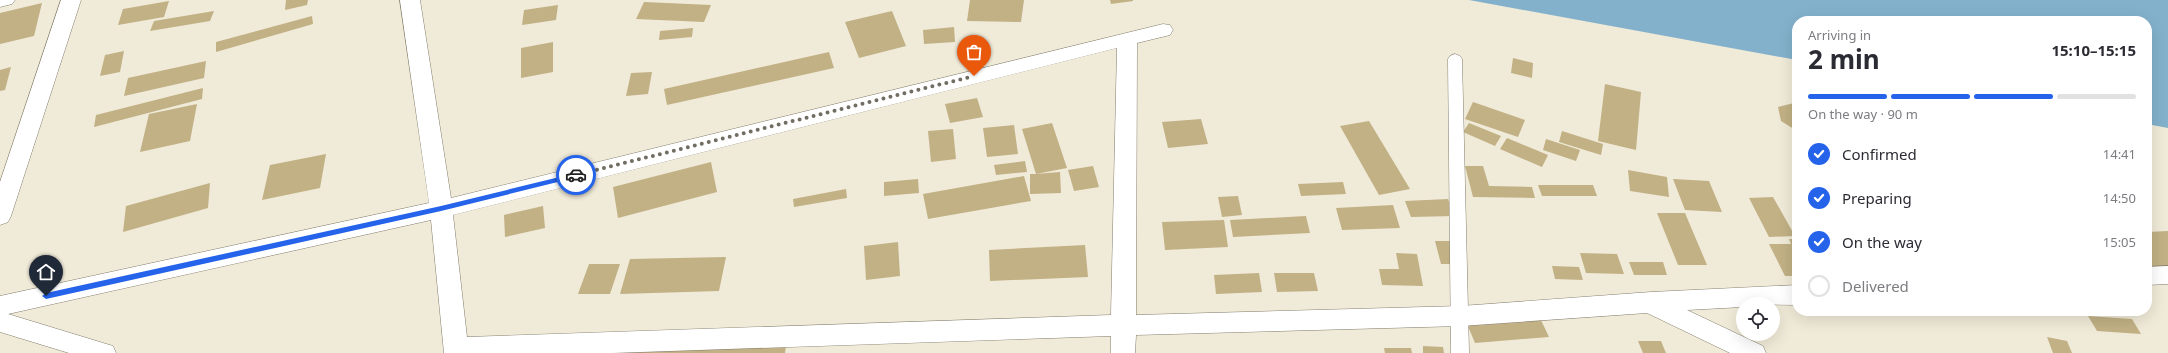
<!DOCTYPE html>
<meta charset="utf-8">
<style>
body{margin:0;font-family:"Noto Sans",sans-serif;background:#f2f2f3;color:#2b2b33;height:100vh;display:flex;flex-direction:column;font-size:15px;white-space:nowrap}
*{box-sizing:border-box;margin:0}
p{font-size:13px;color:#7c7c81}
.icon{flex:none;width:22px;height:22px;fill:none;stroke:currentColor;stroke-width:2;stroke-linecap:round;stroke-linejoin:round}
.map{position:relative;flex:1;overflow:hidden}
.side{position:absolute;left:1792px;top:16px;width:360px;height:300px;display:flex;flex-direction:column;background:#fff;border-radius:16px;box-shadow:0 4px 16px #0002}
.side>*{flex:none}
.fabs{position:absolute;left:1736px;top:297px;display:grid;gap:8px}
.fabs a{display:grid;place-items:center;width:44px;height:44px;border-radius:50%;background:#fff;box-shadow:0 4px 16px #0002;font-size:20px}
.pin{position:absolute;display:grid;place-items:center;width:34px;height:34px;color:#fff;margin:-41px -17px;border-radius:50% 50% 50% 0;rotate:-45deg;box-shadow:0 0 4px #0007}
.pin .icon{rotate:45deg}
.courier{position:absolute;display:grid;place-items:center;width:40px;height:40px;margin:-20px;border:3px solid #2563eb;border-radius:50%;background:#fff;color:#222;box-shadow:0 1px 5px #0007}
.overview em{font-style:normal;font-weight:700}
.overview div{display:flex;flex-direction:column-reverse}
.overview{display:flex;align-items:center;justify-content:space-between;height:68px;padding:0 16px}
h1{font-size:26px;font-weight:700;line-height:30px}
.bar{display:grid;grid-template-columns:repeat(4,1fr);gap:6px 4px;align-content:center;height:48px;padding:0 16px}
.bar i{height:5px;border-radius:3px;background:#e1e1e2}
.bar .active{background:#2563eb}
.bar p{grid-column:span 4}
ol{padding:0 16px;list-style:none}
li{display:flex;align-items:center;gap:12px;height:44px}
li p{margin-inline-start:auto}
li .icon{padding:4px;border-radius:50%;background:#2563eb;color:#fff;stroke-width:4}
li:last-child{color:#7c7c81}
li i{width:22px;height:22px;border:2px solid #e1e1e2;border-radius:50%}
.map>svg:first-child{display:block}
</style>
<div class="map">
<svg width="2168" height="353" viewBox="0 0 2168 353">
<rect width="100%" height="100%" fill="#f0ead8"/>
<path fill="#83b1cc" d="M1469,0H2168V128L2147,124V21H1797V60Z"/>
<path fill="#c2b185" d="M286,0H308L307,5L285,10Z
M970,0H1024L1021,22L967,21Z
M1110,0H1133V1L1111,4Z
M169,1L164,17L118,25L123,9Z
M644,2L711,5L704,22L636,19Z
M42,3L34,36L0,44V13Z
M558,5L556,20L522,25L524,10Z
M214,11L210,21L150,31L154,21Z
M892,11L906,46L859,58L845,22Z
M312,16L313,24L216,52V42Z
M954,27L955,42L924,44L923,30Z
M693,28L692,37L659,40L660,31Z
M553,42V72L521,78V48Z
M124,51L120,72L100,76L105,55Z
M829,52L834,68L667,105L664,89Z
M1513,58L1533,63L1532,78L1511,73Z
M206,61L204,78L124,96L128,78Z
M11,67L5,90L0,91V70Z
M652,72L648,94L626,96L631,73Z
M1605,84L1641,92L1636,150L1598,141Z
M203,88L202,99L94,127L96,115Z
M977,98L983,117L950,123L945,104Z
M1473,102L1525,120L1518,137L1465,119Z
M1794,103L1797,104V131L1781,121L1778,107Z
M197,104L190,141L140,152L149,114Z
M1201,119L1208,144L1168,148L1162,122Z
M1369,121L1410,189L1379,195L1340,126Z
M1052,123L1067,168L1036,174L1060,172L1061,193L1030,194V174H1036L1022,129Z
M1469,123L1501,136L1495,146L1463,132Z
M1014,125L1018,154L987,157L983,128Z
M953,129L956,159L931,162L928,131Z
M1562,131L1603,144L1601,155L1559,142Z
M1507,138L1548,155L1542,167L1500,149Z
M1546,139L1580,150L1576,161L1543,150Z
M326,154L320,188L262,200L270,165Z
M1025,161L1027,172L996,175L994,165Z
M711,162L717,192L618,218L613,187Z
M1093,166L1099,187L1074,191L1068,170Z
M1465,166H1483L1489,186L1532,187L1535,198L1473,197Z
M1628,170L1667,177L1669,197L1630,191Z
M1024,176L1031,201L928,219L923,194Z
M918,179L919,193L884,196V182Z
M1673,179L1709,181L1722,212L1685,210Z
M1343,182L1346,194L1301,196L1298,184Z
M210,183L208,208L123,232L126,206Z
M1538,185H1593L1597,196H1542Z
M846,189L847,198L794,207L793,199Z
M1238,196L1242,215L1222,217L1218,197Z
M1773,197L1795,236L1769,237L1749,198Z
M1448,199L1454,216L1411,217L1405,201Z
M1393,205L1400,228L1342,230L1336,208Z
M543,206L545,228L505,237L504,215Z
M1657,213H1685L1707,265H1678Z
M1306,216L1310,233L1233,237L1230,220Z
M1224,220L1228,247L1165,250L1162,222Z
M2168,231V266L2147,267V232Z
M1789,239H1797V276H1785L1769,244H1791Z
M1435,241H1450L1456,264H1441Z
M898,242L900,276L866,280L864,246Z
M1085,245L1088,277L990,281L989,250Z
M1396,253L1417,254L1423,286L1382,285L1379,269H1399Z
M1580,253L1617,254L1624,274L1586,273Z
M726,257L719,291L620,294L630,259Z
M1629,262H1663L1667,275H1634Z
M589,264H620L610,294H578Z
M1552,266L1579,267L1583,280L1555,279Z
M1259,273L1262,292L1216,294L1214,275Z
M1274,273H1314L1318,291L1277,292Z
M2088,316L2132,319L2141,334L2097,331Z
M1540,318L1549,337L1475,343L1467,324Z
M2047,337L2067,341L2072,353H2053Z
M1638,341H1661L1666,353H1643Z
M786,346L785,353H628L629,350Z
M1423,346L1443,347L1444,353H1423Z
M1384,348H1411L1412,353H1385Z"/>
<g fill="none" stroke-linecap="round" stroke-linejoin="round">
<g stroke="#837d6d" stroke-width="1">
<path id="service" d="M1455,54L1460,56L1462,59L1469,353H1451L1448,59L1450,56Z"/>
</g>
<g stroke="#837d6d" stroke-width="1">
<path id="minor" d="M0,0H15L12,4L0,7Z
M61,0H81L11,216L8,222L0,225V182Z
M400,0H420L451,198L1163,24L1170,25L1173,30L1170,35L1137,43L1136,315L1461,306L1651,292L1797,285V305L1743,304V307L1687,310L1763,346L1766,353H1730L1647,313L1461,326L1136,335L1135,353H1111V336L612,353H444L431,220L8,314L113,346L116,353H69L0,332V296L429,203ZM1117,48L1111,315L467,337L453,215Z
M2168,266V284L2147,285V267Z"/>
</g>
<use href="#service" fill="#fff" fill-rule="evenodd"/>
<use href="#minor" fill="#fff" fill-rule="evenodd"/>
</g>
<path fill="#2563eb" d="M576,173L578,174V177L441,211L46,299L42,296L46,293L441,206Z"/>
<g fill="none" stroke-linecap="round" stroke-linejoin="round">
<path stroke="#716d62" stroke-width="4" stroke-dasharray="0 7.2" d="M576,175L974,76"/>
</g>
</svg>
<div class="fabs">
<a><svg class="icon" aria-label="locate" viewBox="0 0 24 24"><circle cx="12" cy="12" r="6"/><path d="M12 2v4M12 18v4M2 12h4M18 12h4"/></svg></a>
</div>
<div class="pin" style="left:974px;top:76px;background:#ea580c"><svg class="icon" aria-label="bag" viewBox="0 0 24 24"><path d="M5 8h14l-1 12H6zM9 8a3 3 0 0 1 6 0"/></svg></div>
<div class="pin" style="left:46px;top:296px;background:#1f2937"><svg class="icon" aria-label="home" viewBox="0 0 24 24"><path d="M3 11l9-7 9 7M6 9v11h12V9"/></svg></div>
<div class="courier" style="left:576px;top:175px"><svg class="icon" aria-label="car" viewBox="0 0 24 24"><path d="M5 17H2v-5l4-1 3-4h7l3 4 3 1v5h-3M9 17h6M6 11h13"/><circle cx="7" cy="17" r="2"/><circle cx="17" cy="17" r="2"/></svg></div>
<section class="side">
<div class="overview"><div><h1>2 min</h1><p>Arriving in</p></div><em>15:10–15:15</em></div>
<div class="bar"><i class="active"></i><i class="active"></i><i class="active"></i><i></i><p>On the way · 90 m</p></div>
<ol>
<li><svg class="icon" aria-label="check" viewBox="0 0 24 24"><path d="M5 12l5 5 9-10"/></svg>Confirmed<p>14:41</p></li>
<li><svg class="icon" aria-label="check" viewBox="0 0 24 24"><path d="M5 12l5 5 9-10"/></svg>Preparing<p>14:50</p></li>
<li><svg class="icon" aria-label="check" viewBox="0 0 24 24"><path d="M5 12l5 5 9-10"/></svg>On the way<p>15:05</p></li>
<li><i></i>Delivered</li>
</ol>
</section>
</div>
